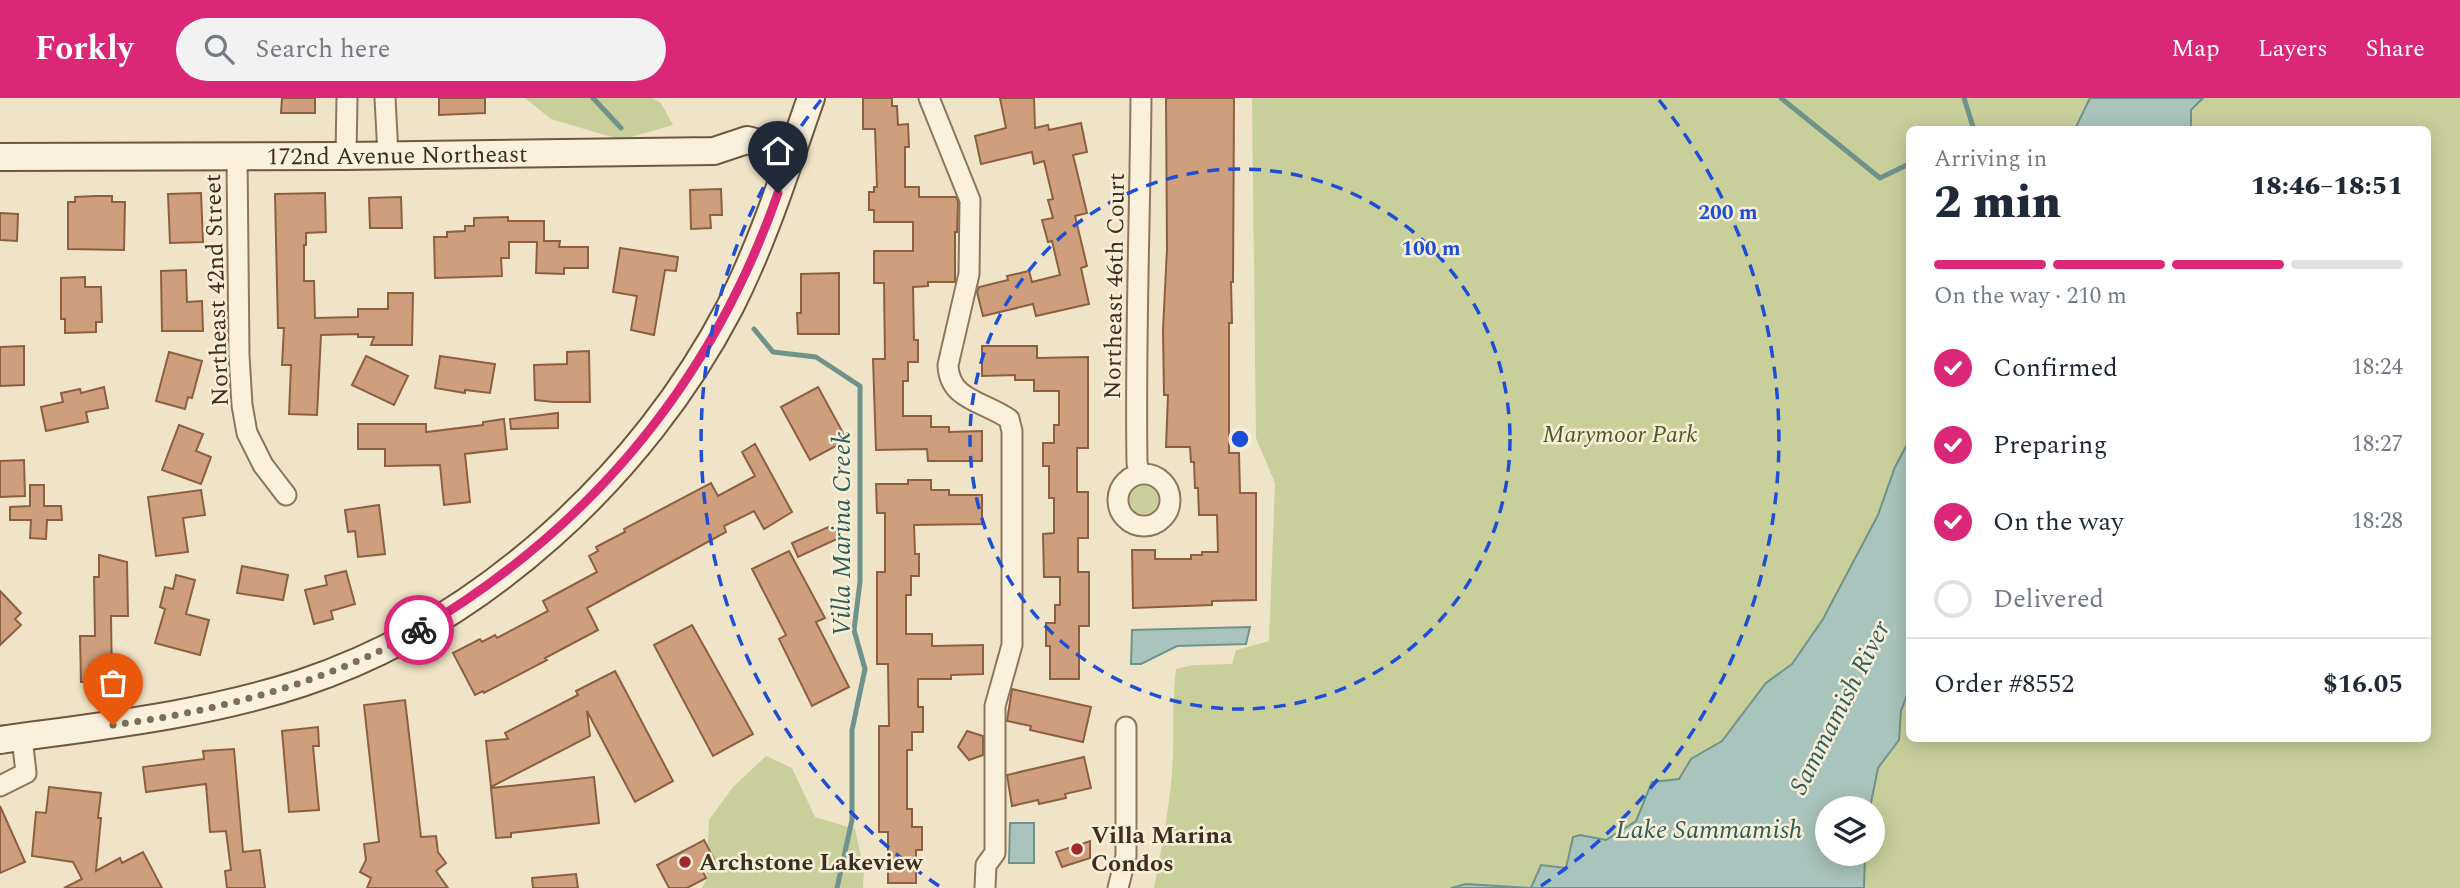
<!DOCTYPE html>
<meta charset="utf-8">
<style>
body{margin:0;font-family:Spectral,serif;background:#f2f2f3;color:#1f2937;height:100vh;display:flex;flex-direction:column;font-size:26px;white-space:nowrap}
*{box-sizing:border-box;margin:0}
p{font-size:23px;color:#747a83}
.icon{flex:none;width:38px;height:38px;fill:none;stroke:currentColor;stroke-width:2;stroke-linecap:round;stroke-linejoin:round}
.map{position:relative;flex:1;overflow:hidden}
.drawer{position:absolute;left:1906px;top:28px;width:525px;height:616px;display:flex;flex-direction:column;background:#fff;border-radius:10px;box-shadow:0 4px 18px #0003}
.drawer>*{flex:none}
.fabs{position:absolute;left:1815px;top:698px;display:grid;gap:14px}
.fabs a{display:grid;place-items:center;width:70px;height:70px;border-radius:50%;background:#fff;box-shadow:0 4px 18px #0003;font-size:35px}
.pin{position:absolute;display:grid;place-items:center;width:60px;height:60px;color:#fff;margin:-72px -30px;border-radius:50% 50% 50% 0;rotate:-45deg;box-shadow:0 0 7px #0007}
.pin .icon{rotate:45deg}
.courier{position:absolute;display:grid;place-items:center;width:70px;height:70px;margin:-35px;border:5px solid #db2777;border-radius:50%;background:#fff;color:#222;box-shadow:0 2px 9px #0007}
.summary em{font-style:normal;font-weight:800}
.summary div{display:flex;flex-direction:column-reverse}
.summary{display:flex;align-items:center;justify-content:space-between;height:119px;padding:0 28px}
h1{font-size:46px;font-weight:800;line-height:52px}
.bar{display:grid;grid-template-columns:repeat(4,1fr);gap:10px 7px;align-content:center;height:84px;padding:0 28px}
.bar i{height:9px;border-radius:5px;background:#e0e1e3}
.bar .current{background:#db2777}
.bar p{grid-column:span 4}
.line{display:flex;align-items:center;gap:18px;padding:0 28px;border-top:2px solid #e0e1e3}
.line div{flex:1}
ol{padding:0 28px;list-style:none}
li{display:flex;align-items:center;gap:21px;height:77px}
li p{margin-inline-start:auto}
li .icon{padding:7px;border-radius:50%;background:#db2777;color:#fff;stroke-width:4}
li:last-child{color:#747a83}
li i{width:38px;height:38px;border:4px solid #e0e1e3;border-radius:50%}
header{display:flex;align-items:center;gap:42px;box-sizing:border-box;height:98px;padding:0 35px;background:#db2777;color:#fff}
header strong{font-size:33px}
nav{display:flex;gap:38px;margin-inline-start:auto;font-size:24px}
.search{width:490px;height:63px;background:#f2f2f3;display:flex;align-items:center;gap:18px;box-sizing:border-box;padding:0 24px;border-radius:38px;color:#747a83;font-size:26px}
.map>svg:first-child{display:block}
</style>
<header>
<strong>Forkly</strong>
<div class="search"><svg class="icon" aria-label="search" viewBox="0 0 24 24"><circle cx="10" cy="10" r="6"/><path d="M15 15l6 6"/></svg>Search here</div>
<nav><a>Map</a><a>Layers</a><a>Share</a></nav>
</header>
<div class="map">
<svg width="2460" height="790" viewBox="0 0 2460 790">
<rect width="100%" height="100%" fill="#f0e4c8"/>
<path fill="#c9cf9b" fill-rule="evenodd" d="M525,0H652L661,5L673,27L621,42L551,21Z
M1252,0H2460V790H1864L1865,756H1872V710H1827L1691,660L1679,681L1652,684L1636,723L1606,742L1580,737L1566,770L1531,790L1466,786L1451,790H1154C1162,747 1171,703 1173,659C1174,630 1172,601 1176,571L1194,567L1232,566L1236,552L1269,543L1275,385L1256,340ZM1909,32H2427V640H1909Z
M1130 402a14 14 0 1 1 28 0a14 14 0 1 1-28 0Z
M766,658L792,670L815,719L855,731L864,771L863,790H702L706,782L709,722L733,689Z"/>
<path fill="#a9c4bc" stroke="#6f938a" stroke-width="2" d="M2090,0H2203L2191,12V31H2075Z
M1909,343V592L1901,613L1899,642L1878,670L1870,710H1827V756H1865L1864,790H1451L1466,786L1531,790L1541,767L1566,770L1573,739L1580,737L1606,742L1636,723L1652,684L1679,681L1691,661L1722,643L1766,585L1792,566L1823,521L1878,417L1895,369Z
M1250,529L1246,546L1177,548L1141,566H1131L1132,532Z
M1010,725H1034V765H1009Z"/>
<g fill="none" stroke-linecap="round" stroke-linejoin="round">
<path stroke="#6f938a" stroke-width="5" d="M593,0L621,30
M1781,0L1880,80L1909,66
M1964,0L1974,32
M754,231L773,254L816,259L860,288V484L854,532L865,571L852,632V722L837,790"/>
</g>
<path fill="#cf9f7d" stroke="#8d5f41" stroke-width="2" d="M282,0H315V15H281Z
M439,0H485V15L439,17Z
M863,0H892V8H897L898,27L908,26L909,49H905V89H919V99H956L958,104L957,134H955V184H928V188L913,189L914,242H918V264H908V283H903V318H931V329H949V334L982,333V363H928L927,351L876,352L873,261H885L884,185H874V153H913V124H874V112H869V94H874V89H877L875,31H863Z
M1000,0H1034L1035,30L1048,27L1049,32L1081,25L1087,54L1073,57L1087,115L1075,118L1087,168L1081,170L1089,206L1036,218L1033,206L983,218L977,194L979,189L1008,182L1007,178L1029,173L1032,184L1060,177L1052,143L1048,144L1042,122L1053,120L1048,102L1053,101L1044,63L1034,66L1032,54L981,66L975,38L1006,30Z
M1166,0H1234L1233,184H1231L1232,225H1229V355H1239L1240,395H1256V502L1212,503V507L1133,510L1132,452H1155V461H1191V457H1202V454H1218L1217,417H1199L1198,390H1195L1194,364H1191L1190,349H1166L1168,297H1164L1163,232L1167,151Z
M721,91L722,117H710L711,130L691,131L690,92Z
M201,95L203,144L170,145L168,96Z
M325,95L326,134L306,135V147H304V183H314L315,220L358,219V211H388V195H413L412,247H371L374,239H358V236L321,237L317,317L289,316L291,267H282L284,230H278L275,96Z
M96,98H112V104H125L124,152L68,151V104H75V99Z
M401,99L402,130H370L369,100Z
M0,115L18,116L17,143L0,142Z
M508,119V123H544V143H560L559,149H588V170H564V176L536,175L537,144H509V160H501L502,178L435,180L434,139H447V134L465,133V128H474V120Z
M620,150L678,159L676,173L665,172L654,237L631,232L637,198L613,194Z
M186,172L187,204L202,203L203,233H162L161,173Z
M839,175V236H798L797,215H801V176Z
M85,179V189H101L102,224H96V234L65,235V221H61V180Z
M24,248V287L0,288V249Z
M982,248H1037V260L1088,259V350H1077V394H1088V440H1078V474H1089V528H1079V581H1050V548H1046V525H1055V507H1060V479H1044L1043,436L1054,435V400H1049V368H1043V345H1054V327H1059V293H1034V282H1015V277L982,278Z
M589,253L590,304H554L535,302L534,267L567,266V254Z
M169,254L202,263L192,300L188,299L185,311L156,303Z
M366,258L408,278L394,307L352,287Z
M440,258L495,266L490,295L465,292V295L435,290Z
M104,289L108,310L86,314L88,324L46,333L41,309L63,304L61,295L80,291L81,295Z
M818,289L847,342L810,362L781,309Z
M558,315V330L511,331L510,321Z
M504,321L507,351L465,356L470,404L444,407L440,367L385,368V351H358V326H426V334L483,327V324Z
M179,327L203,336L196,353L211,359L201,386L162,372Z
M755,346L792,414L764,431L754,413L724,428L726,434L587,510L598,532L545,560L547,562L484,595L483,593L475,597L453,555L480,541L482,544L495,537L497,540L548,513L543,503L597,474L589,458L598,453L596,449L625,434L624,431L711,385L718,398L755,378L742,354Z
M24,362L25,398L0,399V363Z
M908,382H931V392H949V397H982V426L914,427L915,456H919V478H911V497H906V536H932V548L983,547V576L951,577V581H918V609H923V634H912V652H907V711H912V729H922V752H916V785H888V734H879V628H889L888,566H877V474H885V415H877L876,386H908Z
M30,387H44V408H61L62,422H47L46,441L30,440L31,422H10V409L30,408Z
M201,392L205,417L183,420L188,454L156,458L148,399Z
M379,407L385,456L358,459L355,433L348,434L345,412Z
M833,427L839,440L798,459L792,445Z
M789,453L825,520L816,524L849,589L812,608L779,541L786,537L752,471Z
M99,457L127,464L128,518H111L112,584H81L80,538H95L94,479H99Z
M242,468L288,477L283,502L237,495Z
M346,473L355,506L331,513L333,521L314,526L305,492L327,487L325,478Z
M176,477L195,482L186,516L209,522L200,557L155,545L165,511L160,509L165,489L173,491Z
M0,493L21,515L15,521L21,527L0,547Z
M692,527L753,636L713,658L654,547Z
M615,573L673,683L635,704L587,613L590,638L491,689L486,643L508,641L505,635L578,597L576,593Z
M1012,591L1091,609L1083,644L1030,632L1031,628L1007,623Z
M405,602L421,739L436,738L438,754L446,765L436,773L448,790H367L371,780L360,774L366,762L364,746L379,744L364,607Z
M318,629L319,648H313L319,712L289,714L282,633Z
M967,633L983,638V657L969,662L958,649Z
M234,651L243,754L260,752L265,790H227L225,773L231,772L226,733L210,734L206,686L146,694L143,669L204,661L203,653Z
M1084,659L1091,690L1065,696L1066,700L1039,706L1038,702L1012,708L1007,677Z
M594,679L599,725L511,735V739L496,740L491,690Z
M49,689L101,695L98,720H101L96,773L120,760L122,765L143,754L162,790H64L82,781L73,764L32,758L36,714L46,715Z
M0,708L25,764L0,775Z
M704,742L714,761L700,768L706,780L687,790H669L657,767Z
M1090,743V760L1062,769L1056,754Z
M576,776L578,790H533L532,780Z"/>
<g fill="none" stroke-linecap="round" stroke-linejoin="round">
<g stroke="#8d765c" stroke-width="23">
<path id="street" d="M385,0L388,57
M929,0L970,102L969,176L948,267C949,302 983,303 1009,321L1012,333V547L995,608V755L986,767L985,790
M346,58L347,0
M237,59L239,257L242,307L247,335L263,367L286,397
M1118 402a26 26 0 1 1 52 0a26 26 0 1 1-52 0Z
M1140,376L1137,365C1135,243 1140,122 1141,0
M0,688L26,675L22,639
M1118,790L1126,758V629"/>
</g>
<g stroke="#6f573f" stroke-width="30">
<g id="secondary">
<path id="s1" d="M0,59L346,58L714,53L747,42L792,53"/>
<path d="M0,642C101,628 205,617 302,585C483,525 643,376 730,209C764,142 786,71 811,0"/>
</g>
</g>
<use href="#street" stroke="#faf1dc" stroke-width="19"/>
<use href="#secondary" stroke="#faf1dc" stroke-width="26"/>
</g>
<g fill="none" stroke-linecap="round" stroke-linejoin="round">
<path stroke="#7c6e5b" stroke-width="7" stroke-dasharray="0 12.6" d="M113,627C214,614 331,584 419,532"/>
<path stroke="#db2777" stroke-width="9" d="M419,532C590,430 712,284 778,95"/>
</g>
<g fill="none" stroke="#1d4ed8" stroke-width="3.5" stroke-dasharray="12 9">
<circle cx="1240" cy="341" r="270"/>
<path d="M939 788A539 539 0 0 1 821 2M1659 2A539 539 0 0 1 1541 788"/>
</g>
<g fill="#9e2a2b" stroke="#f7eed8" stroke-width="2.5">
<circle cx="1077" cy="751" r="7"/>
<circle cx="685" cy="764" r="7"/>
</g>
<g text-anchor="middle" stroke-width="5" stroke-linejoin="round" paint-order="stroke">
<g font-size="24" fill="#3d2e20" stroke="#f7eed8">
<text dy="8" stroke="none"><textPath href="#s1" startOffset="397">172nd Avenue Northeast</textPath></text>
<text transform="translate(1114 188) rotate(-89)" y="8">Northeast 46th Court</text>
<text transform="translate(216 192) rotate(-92)" y="8">Northeast 42nd Street</text>
</g>
<g font-size="24" font-style="italic" fill="#4d5a26" stroke="#f7eed8">
<text x="1620" y="344">Marymoor Park</text>
</g>
<g font-size="24" font-weight="bold" fill="#3d2e20" stroke="#f7eed8" text-anchor="start">
<text x="1091" y="745">Villa Marina<tspan x="1091" dy="28">Condos</tspan></text>
<text x="699" y="772">Archstone Lakeview</text>
</g>
<g font-size="26" font-style="italic" fill="#2f5d5a" stroke="#f7eed8">
<text transform="translate(841 436) rotate(-90)" y="9">Villa Marina Creek</text>
<text transform="translate(1839 609) rotate(-63)" y="9">Sammamish River</text>
<text x="1709" y="740">Lake Sammamish</text>
</g>
</g>
<circle cx="1240" cy="341" r="10" fill="#1d4ed8" stroke="#f7eed8" stroke-width="3.5"/>
<g font-size="21" text-anchor="middle" font-weight="bold" fill="#1d4ed8" stroke="#f7eed8" stroke-width="5" stroke-linejoin="round" paint-order="stroke">
<text x="1728" y="121">200 m</text>
<text x="1431" y="157">100 m</text>
</g>
</svg>
<div class="fabs">
<a><svg class="icon" aria-label="layers" viewBox="0 0 24 24"><path d="M12 4l9 5-9 5-9-5zM3 14l9 5 9-5"/></svg></a>
</div>
<div class="pin" style="left:113px;top:627px;background:#ea580c"><svg class="icon" aria-label="bag" viewBox="0 0 24 24"><path d="M5 8h14l-1 12H6zM9 8a3 3 0 0 1 6 0"/></svg></div>
<div class="pin" style="left:778px;top:95px;background:#1f2937"><svg class="icon" aria-label="home" viewBox="0 0 24 24"><path d="M3 11l9-7 9 7M6 9v11h12V9"/></svg></div>
<div class="courier" style="left:419px;top:532px"><svg class="icon" aria-label="bike" viewBox="0 0 24 24"><circle cx="6" cy="16" r="4"/><circle cx="18" cy="16" r="4"/><path d="M6 16l4-8h5l3 8M10 8l3 8H6M13 5h3"/></svg></div>
<section class="drawer">
<div class="summary"><div><h1>2 min</h1><p>Arriving in</p></div><em>18:46–18:51</em></div>
<div class="bar"><i class="current"></i><i class="current"></i><i class="current"></i><i></i><p>On the way · 210 m</p></div>
<ol>
<li><svg class="icon" aria-label="check" viewBox="0 0 24 24"><path d="M5 12l5 5 9-10"/></svg>Confirmed<p>18:24</p></li>
<li><svg class="icon" aria-label="check" viewBox="0 0 24 24"><path d="M5 12l5 5 9-10"/></svg>Preparing<p>18:27</p></li>
<li><svg class="icon" aria-label="check" viewBox="0 0 24 24"><path d="M5 12l5 5 9-10"/></svg>On the way<p>18:28</p></li>
<li><i></i>Delivered</li>
</ol>
<div class="line" style="height:91px"><div>Order #8552</div><b>$16.05</b></div>
</section>
</div>
